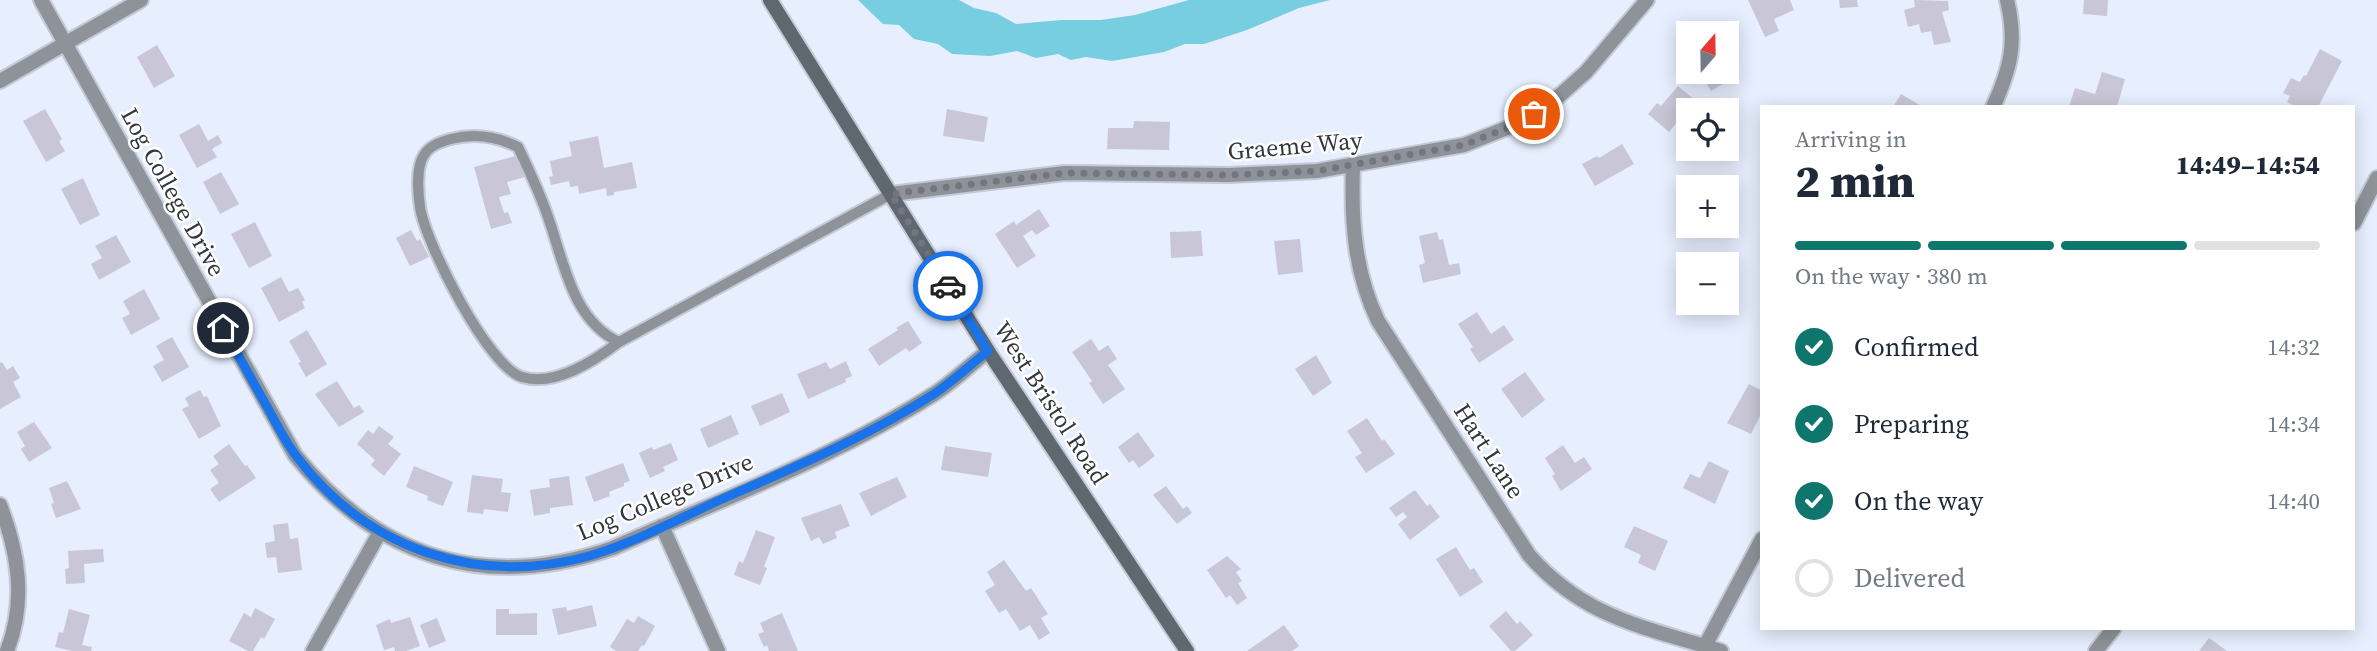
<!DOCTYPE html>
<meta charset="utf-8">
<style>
body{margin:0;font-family:"Source Serif 4",serif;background:#f2f2f3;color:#1f2937;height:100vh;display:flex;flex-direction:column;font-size:26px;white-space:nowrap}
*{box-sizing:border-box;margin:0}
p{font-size:23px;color:#747a83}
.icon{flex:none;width:38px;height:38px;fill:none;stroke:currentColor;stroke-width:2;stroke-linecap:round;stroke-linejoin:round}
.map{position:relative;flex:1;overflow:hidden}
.panel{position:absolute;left:1760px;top:105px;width:595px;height:525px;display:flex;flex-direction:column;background:#fff;border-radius:0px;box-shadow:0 4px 18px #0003}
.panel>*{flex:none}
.needle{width:46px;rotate:20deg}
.fabs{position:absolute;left:1676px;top:21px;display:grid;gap:14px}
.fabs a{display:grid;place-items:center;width:63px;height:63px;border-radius:0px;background:#fff;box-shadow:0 4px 18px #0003;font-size:35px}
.pin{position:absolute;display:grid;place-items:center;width:60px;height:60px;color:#fff;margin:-30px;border:4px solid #fff;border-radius:50%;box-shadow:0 2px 7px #0007}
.courier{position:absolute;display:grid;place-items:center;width:70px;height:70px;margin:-35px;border:5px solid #1a73e8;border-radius:50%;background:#fff;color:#222;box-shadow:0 2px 9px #0007}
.head em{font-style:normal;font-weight:800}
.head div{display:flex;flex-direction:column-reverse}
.head{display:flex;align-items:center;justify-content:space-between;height:119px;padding:0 35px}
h1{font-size:46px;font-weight:800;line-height:52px}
.bar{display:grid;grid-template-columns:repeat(4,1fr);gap:10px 7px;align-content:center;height:84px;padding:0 35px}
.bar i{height:9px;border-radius:5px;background:#e0e1e3}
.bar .selected{background:#0f766e}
.bar p{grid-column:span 4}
ol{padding:0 35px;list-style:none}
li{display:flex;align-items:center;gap:21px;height:77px}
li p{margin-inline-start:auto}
li .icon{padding:7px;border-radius:50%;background:#0f766e;color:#fff;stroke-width:4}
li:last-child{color:#747a83}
li i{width:38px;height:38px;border:4px solid #e0e1e3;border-radius:50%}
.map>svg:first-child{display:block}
</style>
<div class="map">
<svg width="2377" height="651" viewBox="0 0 2377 651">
<rect width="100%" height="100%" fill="#e7eefd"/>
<path fill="#76cee0" d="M858,0H959L974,8L996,13L1016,24L1061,20H1101L1135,15L1189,0H1330L1299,8L1247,30L1204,44H1185L1164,52L1112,61L1086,57L1071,60L1058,54L1036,58L1017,51L990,56L952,54L938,44L914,39L899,25L883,24Z"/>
<path fill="#c9c7d7" d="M1748,0H1790L1794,10L1774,19L1779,31L1765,37Z
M1839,0H1857L1858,7L1840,8Z
M1914,0L1948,1L1949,10L1942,12L1951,42L1934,45L1931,31L1921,33L1919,24L1908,27L1904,10L1915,7Z
M2084,0H2108L2107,16L2083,14Z
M157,45L175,76L154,88L137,57Z
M2320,49L2342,61L2318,107H2296L2287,102L2290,96L2283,93L2291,78L2300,82L2304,75L2306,76Z
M1700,72H1720L1726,82L1711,91Z
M2102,72L2125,79L2117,107H2069L2075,88L2095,94Z
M1678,86L1695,100L1669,132L1648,114L1657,103L1661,106Z
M1901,94L1923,107H1893Z
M45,109L62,139L59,141L65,151L46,162L23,121Z
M947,109L988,117L984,142L943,136Z
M1134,121L1170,122L1169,150L1107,149L1108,128H1133Z
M199,124L208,141L218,135L222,143L212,149L217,157L197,168L179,135Z
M598,136L604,168L632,162L637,188L614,192V195L607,196L606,188L579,194L578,186L570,187L569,181L551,185L549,177L553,176L550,161L572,156L569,142Z
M1622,144L1634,164L1595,186L1582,164L1597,156L1599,158Z
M519,155L525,177L507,182L511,194L499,197L504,213L508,212L512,223L491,229L474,167Z
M221,172L239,204L220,214L203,182Z
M83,178L100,215L80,225L61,189Z
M1039,209L1050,226L1036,235L1032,230L1023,236L1036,256L1017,268L995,234L1014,221L1016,225Z
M255,222L272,256L249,268L231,234Z
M411,230L417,241L420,239L429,257L410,266L396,238Z
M1201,231L1203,256L1171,258L1170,232Z
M1437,232L1439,240L1443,239L1449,265L1459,263L1461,274L1423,283L1419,265L1425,263L1419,236Z
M116,235L131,262L99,280L91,264L102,258L95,246Z
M1300,239L1303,272L1278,275L1274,241Z
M281,277L289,292L298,288L305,300L302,302L305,308L279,322L261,288Z
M144,289L160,319L131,335L122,318L130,314L123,301Z
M1477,312L1491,334L1504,325L1514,340L1479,363L1470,349L1473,347L1458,324Z
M908,321L922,343L909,352L906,348L879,366L868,349L898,330L896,328Z
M307,330L327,364L306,377L298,363L301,362L289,341Z
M172,337L189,367L162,382L153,366L164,360L156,346Z
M1091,339L1099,351L1108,345L1117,359L1108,365L1125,389L1103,404L1089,383L1092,381L1072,352Z
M1316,355L1332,383L1313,396L1295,369Z
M846,361L852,376L845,379L846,382L808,399L797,374L826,362L830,369Z
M2,362L7,370L13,366L20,378L13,382L21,397L0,409V363Z
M1525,372L1545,400L1522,418L1501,389Z
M337,381L354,408L359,405L364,412L339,427L315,394Z
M1749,384L1762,391V412L1751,434L1727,423Z
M200,390L204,397L207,396L221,426L199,439L182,409L189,406L185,398Z
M782,393L790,412L760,426L751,406Z
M731,415L739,434L708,448L700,429Z
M1367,418L1382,441L1384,439L1395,454L1366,473L1355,457L1362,453L1347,431Z
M34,422L52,448L29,462L21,449L25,446L17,432Z
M379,426L394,437L388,444L401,454L384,476L371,465L375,460L357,444L368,430L373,434Z
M1138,432L1155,456L1139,468L1133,460L1129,463L1118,447Z
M671,443L678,460L663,467L665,471L650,478L639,453L652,447L653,450Z
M229,444L245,466L247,465L256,478L219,502L210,489L219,483L210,470L219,464L213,456Z
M1563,445L1575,463L1584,457L1592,469L1561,491L1552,476L1555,474L1545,458Z
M945,446L992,453L988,477L941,470Z
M1709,461L1729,471L1715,504L1683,488L1690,474L1700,478Z
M623,463L630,481L624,483V486L609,492L610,496L594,502L585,477Z
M414,466L453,482L443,506L427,500L428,496L406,487Z
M472,475L503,479L501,492L511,493L508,512L484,509L483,514L467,512Z
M569,476L573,505L550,508V513L534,516L530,490L550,487L549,479Z
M897,477L907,497L871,516L859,493Z
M67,481L81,509L56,518L51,504L54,503L49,488Z
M1166,486L1183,509L1187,506L1192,513L1177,524L1153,495Z
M1415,490L1427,506L1430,504L1440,517L1410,540L1398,524L1407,517L1403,512L1396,517L1389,508Z
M841,504L850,526L835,532L837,538L823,544L819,537L811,541L801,518Z
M288,523L290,539L298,538L302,570L278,573L276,557L267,558L265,543L275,541L273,525Z
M1634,526L1668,541L1655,571L1638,563L1641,555L1624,547Z
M756,530L775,537L764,567L767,568L760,585L734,575L739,561L743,563Z
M1456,547L1470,570L1474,568L1483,582L1460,597L1436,559Z
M103,549L104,562L84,564L85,583L66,584L65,569L69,568L68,551Z
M1227,556L1241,569L1236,572L1242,581L1238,583L1247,598L1237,605L1230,595L1226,598L1207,570Z
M1004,560L1026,591L1031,588L1048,614L1041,618L1050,633L1039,640L1030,625L1020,631L1006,609L999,613L985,591L995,585L987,572Z
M592,605L597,626L558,635L552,609L566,607L567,611Z
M255,608L275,619L264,639L261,637L253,651H248L229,641L244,613L251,617Z
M69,609L90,615L82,645L92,647L91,651H72L55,647L59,632L63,633Z
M496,609H509V614L537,613V635H496Z
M1506,611L1517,624L1520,621L1533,635L1515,651H1511L1489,626Z
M782,613L798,651H769L767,645L764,647L758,634L764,632L760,623Z
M638,616L655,626L644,646L642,645L638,651H616L610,647L627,619L634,623Z
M410,617L420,646L406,651H395L394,647L384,650L376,625L390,619L391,623Z
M437,618L446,641L429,648L420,625Z
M1284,625L1299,646L1292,651H1247Z
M2209,638L2227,651H2199Z"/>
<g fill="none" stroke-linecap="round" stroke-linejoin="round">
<g stroke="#c3c9d6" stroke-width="14">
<path id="service" d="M619,342C572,320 564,262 548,217C540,193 529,170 518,147C496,136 475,133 451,139C441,142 430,145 424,155C416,167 418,193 420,207C425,242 488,367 522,377C555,387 594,361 619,342L891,194"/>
</g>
<g stroke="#c3c9d6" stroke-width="18">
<path id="minor" d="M41,0L295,455C379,559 486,592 613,548C720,500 835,457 934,394C953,382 970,365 988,351
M0,81L141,0
M1993,107C2011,68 2017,42 2007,0
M1353,166C1351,220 1354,271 1378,321L1529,555C1584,618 1645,627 1721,651
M891,194L1065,173L1230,175L1317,171L1464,145L1517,124L1550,104L1586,72L1647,0
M2354,223L2377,178
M0,505C19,554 26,602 7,651
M662,526L718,651
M1705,646L1762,539
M313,651L380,532
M2096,651L2114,628"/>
</g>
<g stroke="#c3c9d6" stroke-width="18">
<path id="secondary" d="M770,0L988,351L1187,651"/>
</g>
<use href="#service" stroke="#8d9398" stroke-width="10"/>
<use href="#minor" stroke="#8d9398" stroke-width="14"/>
<use href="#secondary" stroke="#5f686f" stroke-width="14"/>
</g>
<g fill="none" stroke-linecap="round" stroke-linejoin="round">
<path stroke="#727680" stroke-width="7" stroke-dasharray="0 12.6" d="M948,286L891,194L1065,173L1230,175L1317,171L1464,145L1517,124L1534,114"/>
<path stroke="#1a73e8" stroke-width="9" d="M223,328C239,356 254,384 270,412C278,427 286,443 297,457C367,549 477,587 589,556C634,543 678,519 720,500C793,468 867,437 934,394C953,381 970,365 988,351L948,286"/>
</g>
<g text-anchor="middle" stroke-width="5" stroke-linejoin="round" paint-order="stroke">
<g font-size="24" fill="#33363c" stroke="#fff">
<text transform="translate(1295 146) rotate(-5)" y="8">Graeme Way</text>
<text transform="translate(173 192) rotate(61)" y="8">Log College Drive</text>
<text transform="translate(1051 403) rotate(57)" y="8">West Bristol Road</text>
<text transform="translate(1489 451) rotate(57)" y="8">Hart Lane</text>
<text transform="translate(665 497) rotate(-23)" y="8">Log College Drive</text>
</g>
</g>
</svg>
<div class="fabs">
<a><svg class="needle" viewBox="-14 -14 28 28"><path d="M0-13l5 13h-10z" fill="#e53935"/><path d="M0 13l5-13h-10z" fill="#747a83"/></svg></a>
<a><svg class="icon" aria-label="locate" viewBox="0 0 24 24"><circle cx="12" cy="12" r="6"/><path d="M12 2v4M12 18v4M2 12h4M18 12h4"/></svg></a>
<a>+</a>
<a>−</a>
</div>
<div class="pin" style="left:1534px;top:114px;background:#ea580c"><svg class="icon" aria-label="bag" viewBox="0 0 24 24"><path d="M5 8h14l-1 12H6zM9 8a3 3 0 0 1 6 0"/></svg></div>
<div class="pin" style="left:223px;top:328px;background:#1f2937"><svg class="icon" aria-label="home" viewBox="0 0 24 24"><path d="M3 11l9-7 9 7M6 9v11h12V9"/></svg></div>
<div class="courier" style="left:948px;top:286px"><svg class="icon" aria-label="car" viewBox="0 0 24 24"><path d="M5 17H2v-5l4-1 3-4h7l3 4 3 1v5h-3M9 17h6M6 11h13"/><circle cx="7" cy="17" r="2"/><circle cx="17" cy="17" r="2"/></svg></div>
<section class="panel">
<div class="head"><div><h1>2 min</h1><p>Arriving in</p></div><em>14:49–14:54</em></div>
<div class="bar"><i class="selected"></i><i class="selected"></i><i class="selected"></i><i></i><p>On the way · 380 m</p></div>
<ol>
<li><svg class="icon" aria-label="check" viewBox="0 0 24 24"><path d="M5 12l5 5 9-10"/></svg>Confirmed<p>14:32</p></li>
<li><svg class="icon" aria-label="check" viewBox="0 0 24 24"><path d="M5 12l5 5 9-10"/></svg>Preparing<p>14:34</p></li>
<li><svg class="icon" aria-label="check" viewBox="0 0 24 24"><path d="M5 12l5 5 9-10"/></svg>On the way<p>14:40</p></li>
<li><i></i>Delivered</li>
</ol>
</section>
</div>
